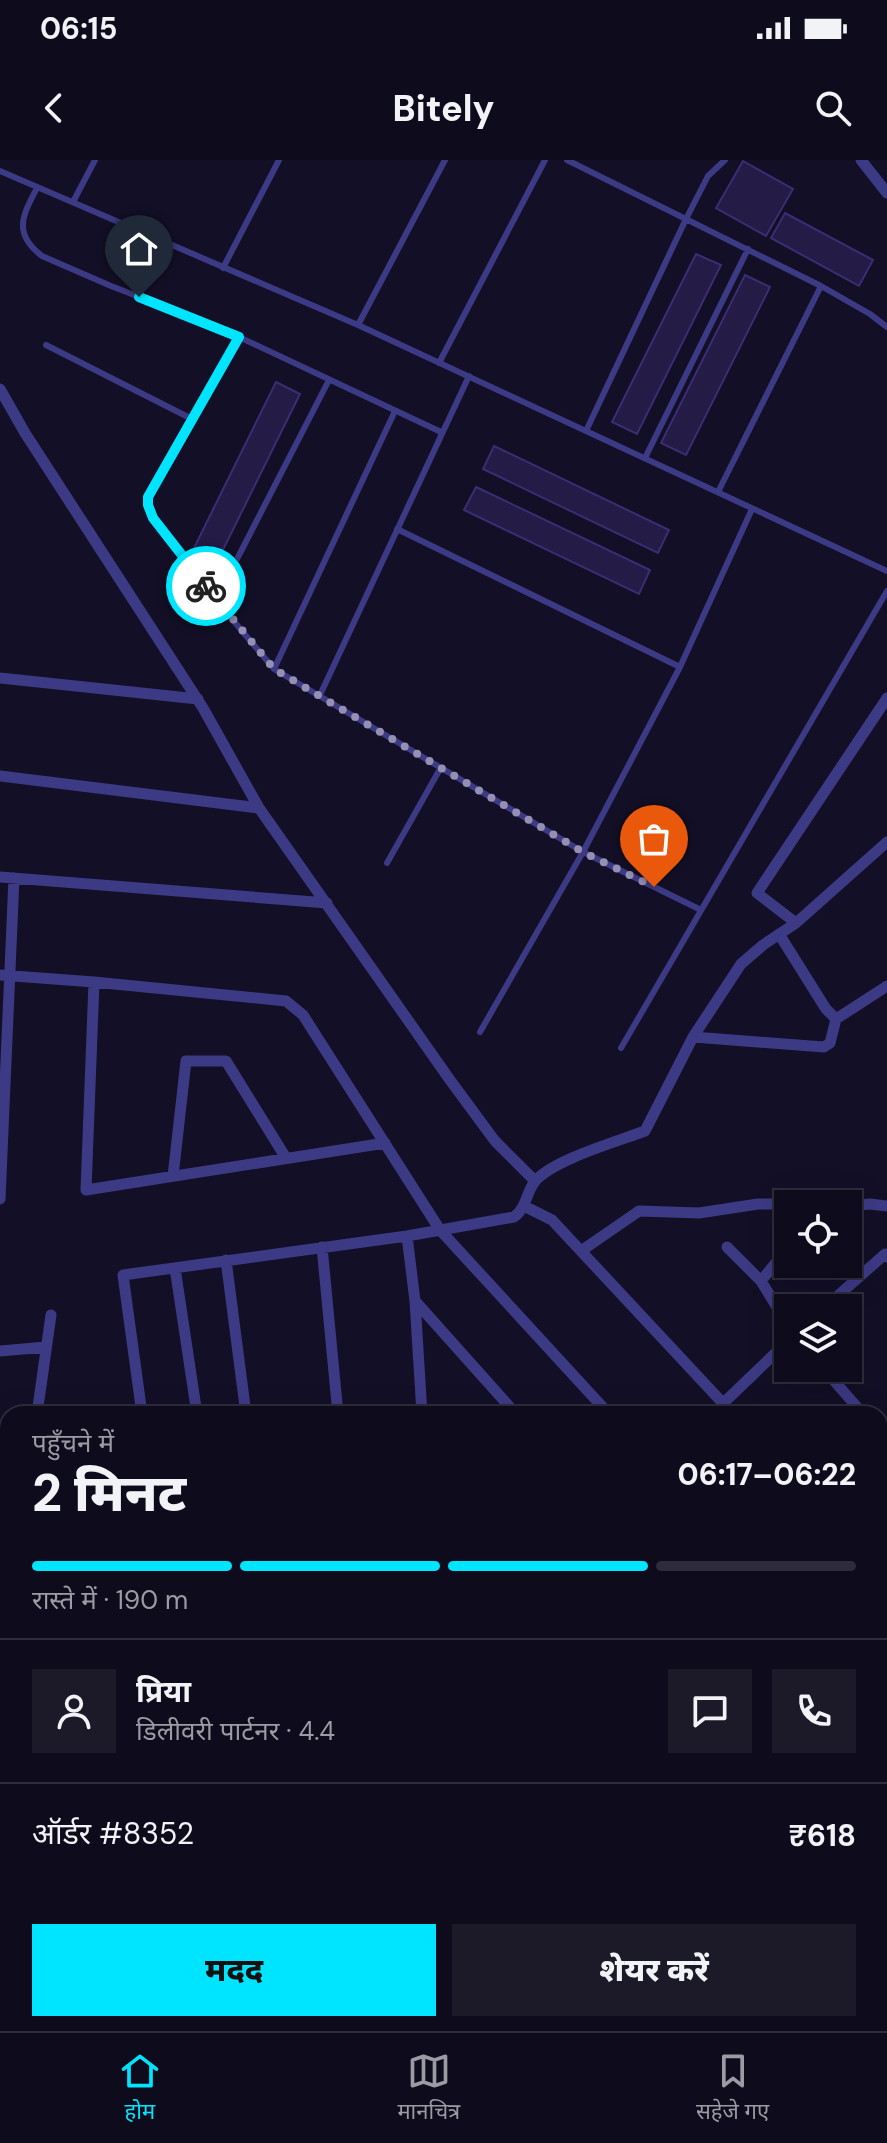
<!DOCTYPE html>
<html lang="hi">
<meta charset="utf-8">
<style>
body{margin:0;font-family:"DM Sans","Noto Sans Devanagari",sans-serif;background:#1c1929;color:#f1f3f6;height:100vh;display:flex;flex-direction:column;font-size:30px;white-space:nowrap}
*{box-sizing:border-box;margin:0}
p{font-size:26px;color:#9b9ba3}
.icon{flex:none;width:44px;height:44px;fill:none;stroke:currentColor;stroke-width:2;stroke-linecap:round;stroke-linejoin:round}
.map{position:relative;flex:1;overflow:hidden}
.panel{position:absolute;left:0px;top:1246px;width:888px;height:626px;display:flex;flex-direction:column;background:#0e0b1c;border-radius:24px 24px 0 0;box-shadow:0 8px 32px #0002,0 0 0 2px #2e2b3b}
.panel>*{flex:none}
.tools{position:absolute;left:774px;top:1030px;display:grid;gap:16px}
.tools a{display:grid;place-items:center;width:88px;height:88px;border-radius:0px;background:#0e0b1c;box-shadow:0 8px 32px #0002,0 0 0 2px #2e2b3b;font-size:40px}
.pin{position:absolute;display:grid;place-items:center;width:68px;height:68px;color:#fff;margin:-82px -34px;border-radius:50% 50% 50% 0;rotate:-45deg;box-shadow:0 0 8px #0007}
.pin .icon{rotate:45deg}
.courier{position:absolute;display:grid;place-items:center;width:80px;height:80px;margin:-40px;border:6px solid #00e5ff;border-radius:50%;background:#fff;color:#222;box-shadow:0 2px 10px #0007}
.head em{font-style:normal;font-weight:800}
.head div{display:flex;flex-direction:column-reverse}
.head{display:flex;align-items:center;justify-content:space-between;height:136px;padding:0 32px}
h1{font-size:52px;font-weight:800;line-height:60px}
.bar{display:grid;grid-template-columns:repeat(4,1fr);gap:12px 8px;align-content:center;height:96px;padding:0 32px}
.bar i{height:10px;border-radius:6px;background:#2e2b3b}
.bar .active{background:#00e5ff}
.bar p{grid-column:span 4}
.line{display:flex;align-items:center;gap:20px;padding:0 32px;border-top:2px solid #2e2b3b}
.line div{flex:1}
.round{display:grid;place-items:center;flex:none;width:84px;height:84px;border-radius:0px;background:#1c1929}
.button{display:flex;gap:16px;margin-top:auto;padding:16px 32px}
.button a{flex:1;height:92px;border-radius:0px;background:#00e5ff;color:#111;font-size:32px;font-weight:800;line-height:92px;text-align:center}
.button a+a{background:#1c1929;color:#f1f3f6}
.status{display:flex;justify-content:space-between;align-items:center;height:56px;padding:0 40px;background:#0e0b1c;direction:ltr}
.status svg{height:22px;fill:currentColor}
header{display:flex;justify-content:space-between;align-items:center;height:104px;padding:0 32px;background:#0e0b1c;font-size:36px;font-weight:800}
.tab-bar{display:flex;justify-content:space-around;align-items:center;height:112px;border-top:2px solid #2e2b3b;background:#0e0b1c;font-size:22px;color:#9b9ba3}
.tab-bar a{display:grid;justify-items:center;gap:4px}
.tab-bar .active{color:#00e5ff}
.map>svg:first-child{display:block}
</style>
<div class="status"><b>06:15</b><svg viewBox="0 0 49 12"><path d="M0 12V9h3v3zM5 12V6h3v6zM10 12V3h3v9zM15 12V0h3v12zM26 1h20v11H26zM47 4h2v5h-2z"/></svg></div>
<header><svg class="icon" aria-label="back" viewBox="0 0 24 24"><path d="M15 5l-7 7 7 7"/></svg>Bitely<svg class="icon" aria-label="search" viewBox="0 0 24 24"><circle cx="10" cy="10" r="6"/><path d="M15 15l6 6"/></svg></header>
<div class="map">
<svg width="887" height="1871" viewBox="0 0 887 1871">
<rect width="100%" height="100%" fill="#130f26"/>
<path fill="#241b47" stroke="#3b2d73" stroke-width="2" d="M743,1L793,29L766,76L716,48Z
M785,53L873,100L859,126L771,78Z
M696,94L721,105L637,274L612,262Z
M745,115L770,127L686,295L661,283Z
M276,222L300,234L217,402L193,390Z
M494,286L669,370L658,393L483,309Z
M476,327L650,410L639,434L464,350Z"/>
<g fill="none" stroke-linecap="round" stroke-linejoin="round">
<path stroke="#3d3a85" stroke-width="6" d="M567,0L821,126L870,154L887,167
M0,11L358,165L887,411
M37,28C23,55 12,73 42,96L111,126L220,168L441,272
M73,42L95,0
M223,108L279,0
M358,165L445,0
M239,177L148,337V345L153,358L216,440L329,220
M46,185L192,259
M439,203L545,0
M586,271L686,59L708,16L725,0
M645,298L748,89
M718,332L821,126
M397,369L680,507
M216,440L274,509L583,692L701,750
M274,509L395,251
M320,535L469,216
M387,703L440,609
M480,872L583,692L680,507L752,349
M621,888L887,431"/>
<path stroke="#3d3a85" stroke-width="11" d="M861,0L887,33
M0,229L25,273L203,548L259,648L450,920L495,981L535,1021
M0,518L198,539
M0,616L259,648
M0,717L327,743
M796,763L757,733L887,538
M779,774L826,849L836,859
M0,815L94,822L286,841L303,855L440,1070L609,1254
M94,822L86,1030L385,983
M693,877L824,887L830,883L836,859L887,826
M173,1016L186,901H226L286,998
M0,1039L14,718
M524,1046L552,1060L733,1254
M848,1046L870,1044L887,1046
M407,1076L415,1141L422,1254
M322,1087L338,1254
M727,1087L761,1121L788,1165
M581,1091L639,1051L699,1053L758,1044H785
M226,1100L246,1254
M175,1108L197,1254
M761,1121L788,1088
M416,1142L516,1254
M824,1148L885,1094L887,1097
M0,1191L46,1187
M823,1208L863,1254
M37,1254L51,1155
M73,1254V1250L126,1254
M142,1254L123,1115L407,1076L514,1057C527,1048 526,1031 536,1020C556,999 616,982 645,971L693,877L741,804L763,785L796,763L887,682
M712,1254L788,1181
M880,1274L887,1282
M0,1354H8
M880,1416L887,1424
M880,1446L887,1440
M880,1556L887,1563
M880,1645L887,1625
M0,1685L8,1689
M0,1771L8,1774
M880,1831L887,1809
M241,1864L259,1871
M794,1864L816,1871
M272,1871L273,1864
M443,1871L445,1864
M867,1871L869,1864"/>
</g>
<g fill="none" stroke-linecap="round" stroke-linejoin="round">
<path stroke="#948fb3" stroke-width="8" stroke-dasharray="0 14.4" d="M206,426L274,509L583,692L654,727"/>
<path stroke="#00e5ff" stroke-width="10" d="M139,137L239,177L148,337V345L153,358L206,426"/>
</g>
</svg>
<div class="tools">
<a><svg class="icon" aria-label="locate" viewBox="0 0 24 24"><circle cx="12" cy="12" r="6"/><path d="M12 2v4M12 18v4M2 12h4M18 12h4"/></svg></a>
<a><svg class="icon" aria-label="layers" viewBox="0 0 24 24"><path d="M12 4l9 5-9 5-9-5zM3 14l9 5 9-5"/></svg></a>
</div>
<div class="pin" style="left:654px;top:727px;background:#ea580c"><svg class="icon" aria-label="bag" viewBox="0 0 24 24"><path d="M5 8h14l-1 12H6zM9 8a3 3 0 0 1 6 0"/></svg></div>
<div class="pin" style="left:139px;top:137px;background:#1f2937"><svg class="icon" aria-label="home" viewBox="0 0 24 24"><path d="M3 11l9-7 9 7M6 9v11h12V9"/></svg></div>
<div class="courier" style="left:206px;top:426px"><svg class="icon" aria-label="bike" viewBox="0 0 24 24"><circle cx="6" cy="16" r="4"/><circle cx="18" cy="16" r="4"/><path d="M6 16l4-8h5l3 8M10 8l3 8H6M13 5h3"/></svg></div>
<section class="panel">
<div class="head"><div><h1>2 मिनट</h1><p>पहुँचने में</p></div><em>06:17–06:22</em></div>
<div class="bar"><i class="active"></i><i class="active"></i><i class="active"></i><i></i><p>रास्ते में · 190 m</p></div>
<div class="line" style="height:144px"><a class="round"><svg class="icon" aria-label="person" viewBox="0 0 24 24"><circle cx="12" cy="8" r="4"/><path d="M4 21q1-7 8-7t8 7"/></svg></a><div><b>प्रिया</b><p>डिलीवरी पार्टनर · 4.4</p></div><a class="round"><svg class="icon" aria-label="chat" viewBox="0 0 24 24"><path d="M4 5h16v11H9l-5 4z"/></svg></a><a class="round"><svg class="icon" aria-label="phone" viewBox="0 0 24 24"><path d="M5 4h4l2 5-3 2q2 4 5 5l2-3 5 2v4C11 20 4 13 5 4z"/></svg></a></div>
<div class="line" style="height:104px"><div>ऑर्डर #8352</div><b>₹618</b></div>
<div class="button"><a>मदद</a><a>शेयर करें</a></div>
</section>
</div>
<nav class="tab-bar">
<a class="active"><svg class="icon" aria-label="home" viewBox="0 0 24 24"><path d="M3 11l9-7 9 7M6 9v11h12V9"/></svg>होम</a>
<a><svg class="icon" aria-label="map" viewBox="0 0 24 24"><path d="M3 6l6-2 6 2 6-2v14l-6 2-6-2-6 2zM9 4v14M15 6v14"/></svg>मानचित्र</a>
<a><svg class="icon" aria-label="saved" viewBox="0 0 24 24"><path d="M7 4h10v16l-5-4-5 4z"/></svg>सहेजे गए</a>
</nav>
